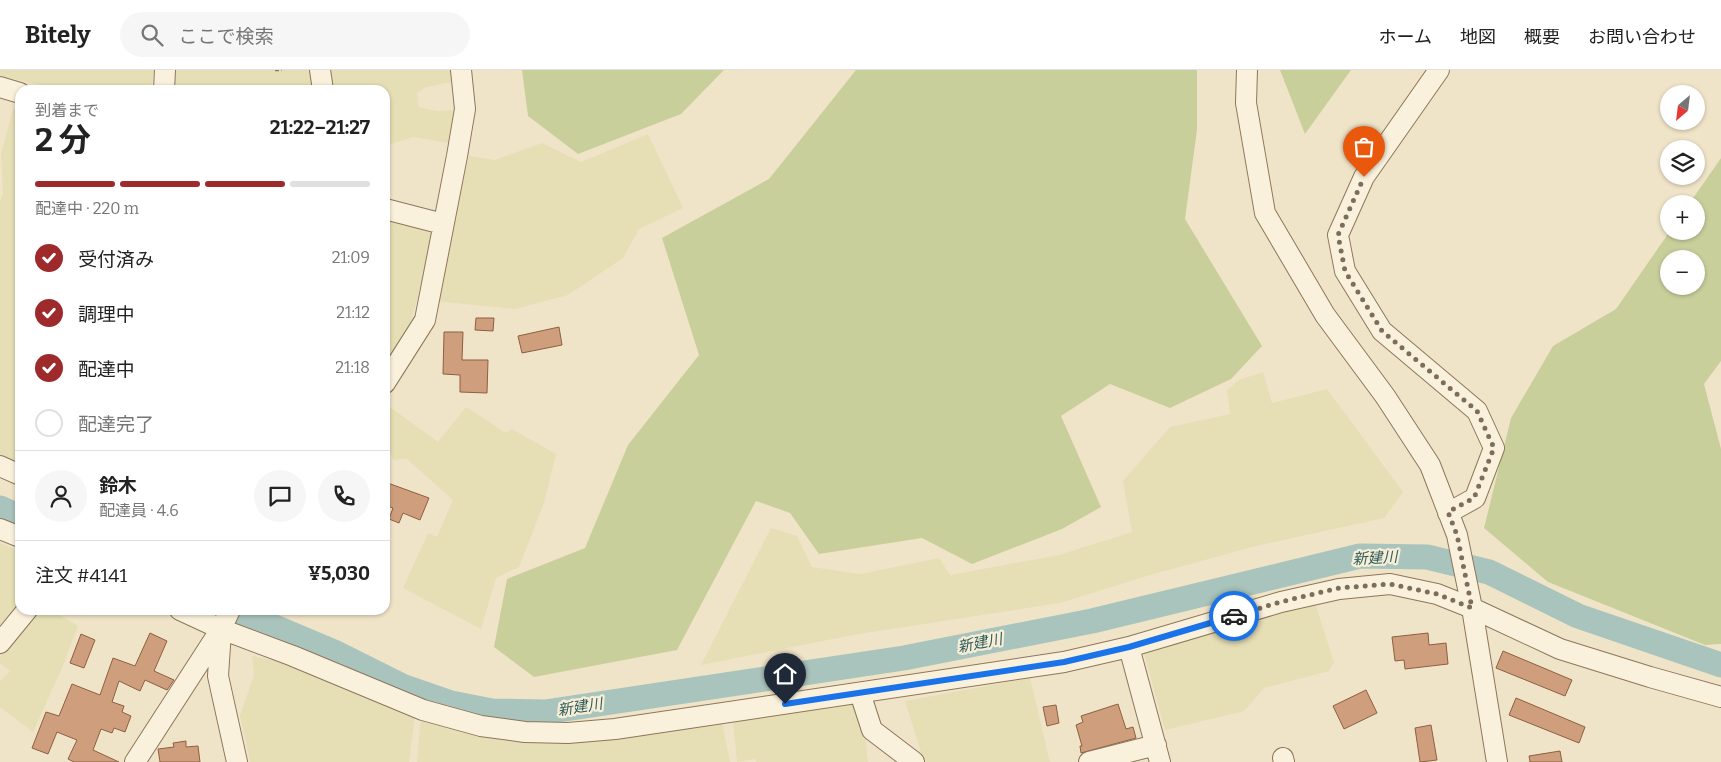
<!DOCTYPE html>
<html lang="ja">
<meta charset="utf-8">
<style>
body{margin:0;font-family:Bitter,"Noto Sans JP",serif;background:#f6f6f6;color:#222;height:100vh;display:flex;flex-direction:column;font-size:19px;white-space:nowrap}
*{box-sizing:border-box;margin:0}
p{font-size:16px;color:#767676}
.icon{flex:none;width:28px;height:28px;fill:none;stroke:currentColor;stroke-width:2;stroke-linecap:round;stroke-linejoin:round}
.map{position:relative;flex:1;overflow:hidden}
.panel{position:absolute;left:15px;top:15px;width:375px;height:530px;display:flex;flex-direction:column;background:#fff;border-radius:15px;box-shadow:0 1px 4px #0004}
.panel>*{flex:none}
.needle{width:32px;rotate:208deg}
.tools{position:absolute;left:1660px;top:15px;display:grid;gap:10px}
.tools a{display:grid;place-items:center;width:45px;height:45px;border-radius:50%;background:#fff;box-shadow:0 1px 4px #0004;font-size:25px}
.pin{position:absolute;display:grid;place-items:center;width:42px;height:42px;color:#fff;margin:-51px -21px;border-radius:50% 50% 50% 0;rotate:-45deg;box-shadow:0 0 5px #0007}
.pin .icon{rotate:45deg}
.courier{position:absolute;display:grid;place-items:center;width:50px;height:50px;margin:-25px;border:4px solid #1a73e8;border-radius:50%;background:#fff;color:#222;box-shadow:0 1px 6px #0007}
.headline em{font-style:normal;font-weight:700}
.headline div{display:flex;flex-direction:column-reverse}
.headline{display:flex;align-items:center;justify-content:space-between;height:85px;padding:0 20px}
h1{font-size:32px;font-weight:700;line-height:38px}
.bar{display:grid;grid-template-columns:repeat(4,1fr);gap:8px 5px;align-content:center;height:60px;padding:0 20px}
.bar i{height:6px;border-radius:4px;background:#e0e0e0}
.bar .current{background:#9e2a2b}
.bar p{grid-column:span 4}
.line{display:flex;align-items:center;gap:12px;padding:0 20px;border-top:1px solid #e0e0e0}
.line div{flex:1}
.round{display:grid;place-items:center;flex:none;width:52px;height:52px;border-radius:26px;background:#f6f6f6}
ol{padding:0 20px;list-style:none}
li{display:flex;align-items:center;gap:15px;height:55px}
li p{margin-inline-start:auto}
li .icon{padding:5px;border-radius:50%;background:#9e2a2b;color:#fff;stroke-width:4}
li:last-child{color:#767676}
li i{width:28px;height:28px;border:2px solid #e0e0e0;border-radius:50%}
header{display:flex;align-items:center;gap:30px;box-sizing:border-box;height:70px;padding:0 25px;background:#fff;border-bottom:1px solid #e0e0e0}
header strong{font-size:24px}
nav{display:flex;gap:28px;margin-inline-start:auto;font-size:18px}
.search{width:350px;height:45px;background:#f6f6f6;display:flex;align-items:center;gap:12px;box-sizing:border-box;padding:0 18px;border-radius:28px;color:#767676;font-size:19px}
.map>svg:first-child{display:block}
</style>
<header>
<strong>Bitely</strong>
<div class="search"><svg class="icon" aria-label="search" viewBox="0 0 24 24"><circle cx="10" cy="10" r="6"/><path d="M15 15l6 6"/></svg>ここで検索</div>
<nav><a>ホーム</a><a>地図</a><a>概要</a><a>お問い合わせ</a></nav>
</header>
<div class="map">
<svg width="1721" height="692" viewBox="0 0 1721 692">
<rect width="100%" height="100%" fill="#f0e4c8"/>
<path fill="#e6deb5" d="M0,0H154L151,20H63L0,6Z
M173,0H454L457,11L427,17L417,23L418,37L437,41L459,40L454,74L413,67L385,76V20H172Z
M13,39H20V394L0,385V131L3,123L1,84Z
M648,64L683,138L639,159L623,188L568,225L515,239L434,231L469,86L495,90L542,73L581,92Z
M385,141L436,155L411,253L396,285L385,301Z
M1263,302L1272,333L1327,319L1403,422L1384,448L1256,476L1150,505L1060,533L853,565L701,595L771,458L797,466L812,497L860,504L939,488L950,505L1059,485L1132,462L1123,411L1170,357L1230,344L1227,320L1239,310Z
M390,337L438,372L466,337L506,363L512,359L556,384L544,433L519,497L496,508L481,559L403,518L428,463L437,467L453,430L407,389L394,390L385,376V343Z
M0,473L20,481V534L0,559Z
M1315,533L1334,592L1329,601L1264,618L1244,641L1165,660L1144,583Z
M33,540H51L78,556L62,598L33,662L0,637V611L10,601L0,593V582Z
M252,586L283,592L415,644L409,692H250L240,645L254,606Z
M1030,608L1050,692H927L923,689L905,631Z
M856,633L864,658L868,692H756L755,689L737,692L733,651Z
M421,647L476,664L722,652L730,692H417Z"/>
<path fill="#c9cf9b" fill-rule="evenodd" d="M522,0H724L681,44L578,84L528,46Z
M856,0H1197V60L1185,149L1262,276L1231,309L1170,338L1110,314L1061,346L1101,437L1062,459L972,494L922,468L819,484L790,443L756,431L677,580L534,607L494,577L507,509L585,478L628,375L699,285L662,168L769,109Z
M1280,0H1351L1305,64Z
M1721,88V291L1704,314L1721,379V574L1705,575L1548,512L1484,458L1511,348L1553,276L1616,239L1670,161H1696V134H1689ZM1669,189H1696V216H1669Z"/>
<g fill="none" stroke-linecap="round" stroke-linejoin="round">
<path stroke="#a9c4bc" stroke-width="25" d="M0,438L20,447
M234,540L334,582L402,616L451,633L492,641L545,642L904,588L1092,551L1360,486L1427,487L1489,502L1578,546L1721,595"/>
</g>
<path fill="#cf9f7d" stroke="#8d5f41" d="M476,248H494L493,261L475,260Z
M559,257L562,275L522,283L518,266Z
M444,262H463L462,290H488L487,323L460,322V305L443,304Z
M385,412L429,428L420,450L403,443L399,453L389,449L393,438L385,435Z
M150,563L167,571L154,601L174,610L167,620L145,610L140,621L119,611L112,632L124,636L122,642L131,646L125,662L114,658L112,663L101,659L93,680L119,692H74L68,689L77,670L57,662L48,684L32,678L46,642L59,646L72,614L100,625L113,588L135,596Z
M1428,563L1429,575L1446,573L1448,594L1405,599L1404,590L1395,591L1392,567Z
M81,564L95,570L84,598L70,593Z
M1503,581L1572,610L1565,626L1496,598Z
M1366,620L1377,643L1344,659L1333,636Z
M1516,628L1585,657L1579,673L1509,645Z
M1118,634L1126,659L1133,657L1136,668L1081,683L1080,676H1082L1076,655L1083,652L1081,646Z
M1056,635L1059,653L1047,656L1043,637Z
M1431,655L1437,690L1420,692L1415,658Z
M186,671V677L198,676L200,692H160L158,679L174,677L173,673Z
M1560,681L1562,692H1530L1529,686Z"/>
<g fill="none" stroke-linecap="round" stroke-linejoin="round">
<g stroke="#8d765c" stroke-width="22">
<path id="minor" d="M320,0L323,20
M1247,0L1246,33L1265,143L1325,245L1385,326L1430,395L1457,465L1472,538L1497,692
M1439,0L1364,107L1338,165L1345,201L1382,261L1477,341L1494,378L1475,428L1448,443
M0,17L20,23
M164,20L165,0
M385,139L443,154
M385,313L425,250L457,86L465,39L461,0
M0,396L20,405
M0,459L20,467
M180,540L221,559L293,586L423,640L481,656L525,662L568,663L615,659L1064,592L1129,577L1281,532L1339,519L1390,514L1437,524L1472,538L1560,579L1650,607L1721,627
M221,561L218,606L237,692
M0,573L27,540
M1129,577L1160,692
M860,623L872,660L914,692
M1283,688L1284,692
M135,692L221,559L230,540
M1089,692L1156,675"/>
</g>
<path stroke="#8d765c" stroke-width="2.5" stroke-dasharray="4 2.5" stroke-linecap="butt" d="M275,0H282"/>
<use href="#minor" stroke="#faf1dc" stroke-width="20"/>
</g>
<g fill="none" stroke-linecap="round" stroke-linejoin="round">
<path stroke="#7c6e5b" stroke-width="5" stroke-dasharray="0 9" d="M1234,546L1280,532L1339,518L1390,514L1437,524L1472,538L1457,465L1448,442L1474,428L1494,378L1477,341L1382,261L1345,201L1338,165L1364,107"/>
<path stroke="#1a73e8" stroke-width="6" d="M785,634L1064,592L1129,577L1234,546"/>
</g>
<g text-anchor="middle" stroke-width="4.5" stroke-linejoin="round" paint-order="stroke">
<g font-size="15" font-style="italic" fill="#2f5d5a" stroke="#f7eed8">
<text transform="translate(1375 488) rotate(-3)" y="5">新建川</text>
<text transform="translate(980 573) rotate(-11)" y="5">新建川</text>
<text transform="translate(580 637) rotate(-9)" y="5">新建川</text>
</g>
</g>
</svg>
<div class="tools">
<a><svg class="needle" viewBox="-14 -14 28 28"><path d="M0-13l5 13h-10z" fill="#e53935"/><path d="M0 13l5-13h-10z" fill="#767676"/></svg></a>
<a><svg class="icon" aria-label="layers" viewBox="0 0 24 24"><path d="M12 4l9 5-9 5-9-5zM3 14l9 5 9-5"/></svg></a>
<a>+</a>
<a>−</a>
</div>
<div class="pin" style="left:1364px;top:107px;background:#ea580c"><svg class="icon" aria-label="bag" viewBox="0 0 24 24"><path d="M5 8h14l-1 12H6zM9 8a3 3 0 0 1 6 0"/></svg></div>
<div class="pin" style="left:785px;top:634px;background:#1f2937"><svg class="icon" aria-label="home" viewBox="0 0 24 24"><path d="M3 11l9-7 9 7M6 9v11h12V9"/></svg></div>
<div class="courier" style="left:1234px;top:546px"><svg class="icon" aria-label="car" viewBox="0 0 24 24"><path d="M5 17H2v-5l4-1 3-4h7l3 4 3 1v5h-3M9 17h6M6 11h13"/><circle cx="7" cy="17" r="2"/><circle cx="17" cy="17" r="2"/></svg></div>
<section class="panel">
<div class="headline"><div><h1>2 分</h1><p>到着まで</p></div><em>21:22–21:27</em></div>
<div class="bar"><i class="current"></i><i class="current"></i><i class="current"></i><i></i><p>配達中 · 220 m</p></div>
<ol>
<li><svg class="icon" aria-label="check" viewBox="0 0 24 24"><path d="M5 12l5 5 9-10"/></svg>受付済み<p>21:09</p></li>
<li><svg class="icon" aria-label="check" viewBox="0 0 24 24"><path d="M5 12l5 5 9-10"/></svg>調理中<p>21:12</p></li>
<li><svg class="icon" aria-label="check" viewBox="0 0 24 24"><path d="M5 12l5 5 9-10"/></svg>配達中<p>21:18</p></li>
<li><i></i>配達完了</li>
</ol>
<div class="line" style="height:90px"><a class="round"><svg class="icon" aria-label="person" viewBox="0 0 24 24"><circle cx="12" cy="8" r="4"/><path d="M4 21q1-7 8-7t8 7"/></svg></a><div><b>鈴木</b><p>配達員 · 4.6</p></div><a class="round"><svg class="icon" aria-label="chat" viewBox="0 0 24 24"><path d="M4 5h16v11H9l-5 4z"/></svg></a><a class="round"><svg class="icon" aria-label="phone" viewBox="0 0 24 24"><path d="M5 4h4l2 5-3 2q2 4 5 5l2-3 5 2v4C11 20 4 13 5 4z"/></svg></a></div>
<div class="line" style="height:65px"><div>注文 #4141</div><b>¥5,030</b></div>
</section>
</div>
